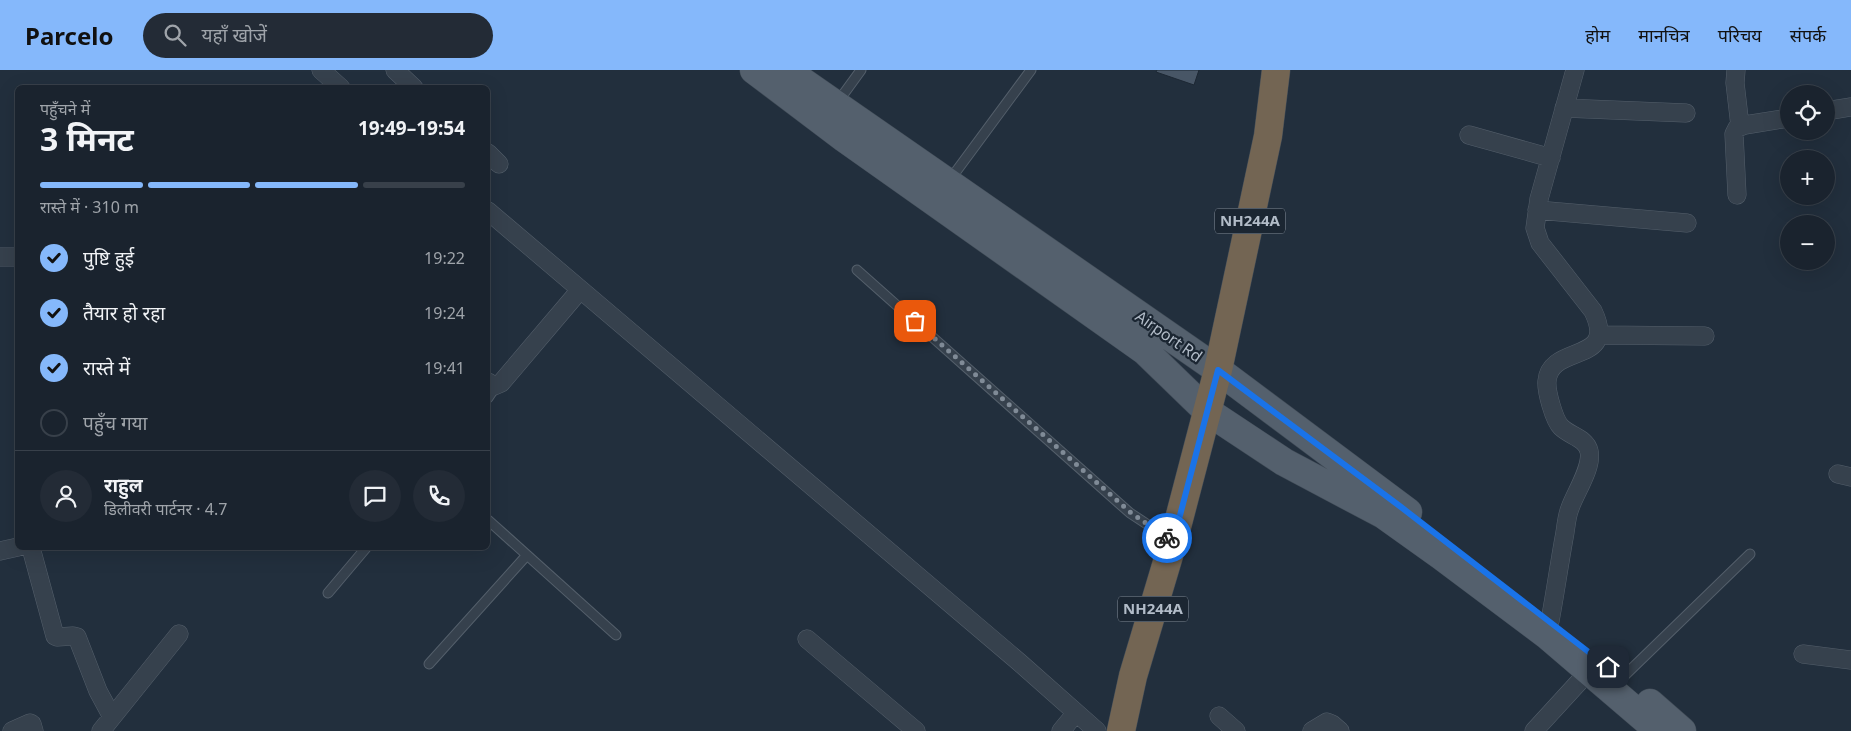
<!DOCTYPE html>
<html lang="hi">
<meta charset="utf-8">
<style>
body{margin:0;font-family:"Noto Sans","Noto Sans Devanagari",sans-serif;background:#232b36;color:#f1f3f6;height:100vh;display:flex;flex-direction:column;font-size:19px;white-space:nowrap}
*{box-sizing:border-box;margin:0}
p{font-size:16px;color:#9fa4aa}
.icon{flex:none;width:28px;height:28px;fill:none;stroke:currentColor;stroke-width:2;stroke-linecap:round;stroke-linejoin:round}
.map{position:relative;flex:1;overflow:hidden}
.side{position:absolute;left:15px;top:15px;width:475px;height:465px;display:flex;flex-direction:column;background:#1a232e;border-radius:8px;box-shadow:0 5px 20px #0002,0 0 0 1px #38404a}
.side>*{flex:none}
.tools{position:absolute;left:1780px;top:15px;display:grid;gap:10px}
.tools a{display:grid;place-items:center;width:55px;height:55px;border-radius:50%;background:#1a232e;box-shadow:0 5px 20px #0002,0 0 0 1px #38404a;font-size:25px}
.pin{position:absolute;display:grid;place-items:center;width:42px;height:42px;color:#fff;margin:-21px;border-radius:10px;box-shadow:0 2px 8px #0006}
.courier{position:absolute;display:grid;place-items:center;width:50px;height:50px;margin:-25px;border:4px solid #1a73e8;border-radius:50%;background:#fff;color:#222;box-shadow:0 1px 6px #0007}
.overview em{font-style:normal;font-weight:700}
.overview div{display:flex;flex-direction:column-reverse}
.overview{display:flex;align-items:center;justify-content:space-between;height:85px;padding:0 25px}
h1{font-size:32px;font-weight:700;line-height:38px}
.bar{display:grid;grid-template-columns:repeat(4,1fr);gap:8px 5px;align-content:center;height:60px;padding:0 25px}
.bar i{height:6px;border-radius:4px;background:#38404a}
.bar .selected{background:#85b8fb}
.bar p{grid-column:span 4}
.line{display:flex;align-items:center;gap:12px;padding:0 25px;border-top:1px solid #38404a}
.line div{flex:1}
.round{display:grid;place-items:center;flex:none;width:52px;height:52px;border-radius:26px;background:#232b36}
ol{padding:0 25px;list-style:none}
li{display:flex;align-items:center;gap:15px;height:55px}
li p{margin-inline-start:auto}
li .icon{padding:5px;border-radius:50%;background:#85b8fb;color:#111;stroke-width:4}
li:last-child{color:#9fa4aa}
li i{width:28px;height:28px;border:2px solid #38404a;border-radius:50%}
header{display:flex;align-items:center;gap:30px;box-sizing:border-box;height:70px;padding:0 25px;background:#85b8fb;color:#111}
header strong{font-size:24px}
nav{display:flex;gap:28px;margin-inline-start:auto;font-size:18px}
.search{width:350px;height:45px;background:#232b36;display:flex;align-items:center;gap:12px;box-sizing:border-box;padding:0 18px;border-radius:28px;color:#9fa4aa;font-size:19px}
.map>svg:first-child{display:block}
</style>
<header>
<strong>Parcelo</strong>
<div class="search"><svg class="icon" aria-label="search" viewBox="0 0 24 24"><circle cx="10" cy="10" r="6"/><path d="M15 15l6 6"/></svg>यहाँ खोजें</div>
<nav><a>होम</a><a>मानचित्र</a><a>परिचय</a><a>संपर्क</a></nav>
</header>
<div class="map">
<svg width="1851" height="661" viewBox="0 0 1851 661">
<rect width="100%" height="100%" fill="#222f3d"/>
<path fill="#485666" stroke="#1d2834" d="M1157,0H1199L1194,15L1156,2Z"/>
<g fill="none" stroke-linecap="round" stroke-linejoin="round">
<g stroke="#545f6b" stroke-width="11">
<path id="lane" d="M837,33L861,0
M949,111L1031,0
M857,200L1130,443L1171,470
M488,328L496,316
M488,450L616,565
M328,523L366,478
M429,594L527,485
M1622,608L1750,484"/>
</g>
<g stroke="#545f6b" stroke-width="19">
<path id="street" d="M321,0L341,18
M395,0L414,18
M1736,0L1735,13L1740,56
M1564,38L1686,43
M1826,41L1851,37
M1469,65L1551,88
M488,83L499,94
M1737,125L1734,64L1737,58L1745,55L1789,48
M1537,140L1687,153
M488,141L1019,592L1097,661
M0,187H18
M1599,265L1705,266
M488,312L494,316L501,313L580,220
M1838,404L1851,407
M31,478L55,566L57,567L73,566L77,567L98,621L112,647
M0,481L18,477
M1550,551C1555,524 1559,496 1564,468C1566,459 1566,448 1570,438C1575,423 1593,397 1589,381C1586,368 1570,366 1561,357C1554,350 1546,321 1547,311C1550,273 1619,295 1593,241L1540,173L1535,158L1539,129L1575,0
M807,569L916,661
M1803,584L1851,590
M1219,646L1236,661
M12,661L30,653L32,654L34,661
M101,661L179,564
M1061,661L1075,644
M1312,661L1327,652L1332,654L1340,661
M1534,661L1589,601"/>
</g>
<g stroke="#3f4a56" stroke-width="29">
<path id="primary" d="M754,0L844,68L1145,281L1207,341L1284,392L1384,445L1440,485L1548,566L1659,661
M786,0L1218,300L1408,442
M1650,633L1682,661"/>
</g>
<g stroke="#414c58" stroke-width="29">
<path id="highway" d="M1121,661L1133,606L1173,472L1218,300L1268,66L1276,0"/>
</g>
<use href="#lane" stroke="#36414d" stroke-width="9"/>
<use href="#street" stroke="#36414d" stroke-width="18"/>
<use href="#primary" stroke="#54606d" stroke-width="28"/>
<use href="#highway" stroke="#736553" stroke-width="28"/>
</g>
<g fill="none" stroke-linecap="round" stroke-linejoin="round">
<path stroke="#808b97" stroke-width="5" stroke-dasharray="0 9" d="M915,251L1130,442L1167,468"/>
<path stroke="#1a73e8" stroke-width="6" d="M1167,468L1173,472L1218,300L1401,437L1608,597"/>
</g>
<g text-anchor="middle" stroke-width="4.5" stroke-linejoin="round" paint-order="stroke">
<g fill="#1b2632" stroke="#858f9b" stroke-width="1">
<rect x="1215" y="138.5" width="70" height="25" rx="4"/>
<rect x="1118" y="526.5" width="70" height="25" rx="4"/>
</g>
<g font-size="15" font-weight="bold" fill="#b2bcc8">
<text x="1250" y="156">NH244A</text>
<text x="1153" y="544">NH244A</text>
</g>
<g font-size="16" fill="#b2bcc8" stroke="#1b2632">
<text transform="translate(1169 266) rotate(35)" y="6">Airport Rd</text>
</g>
</g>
</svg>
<div class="tools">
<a><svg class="icon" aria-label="locate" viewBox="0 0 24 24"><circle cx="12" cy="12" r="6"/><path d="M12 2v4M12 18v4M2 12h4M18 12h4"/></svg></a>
<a>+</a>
<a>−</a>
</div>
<div class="pin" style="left:915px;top:251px;background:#ea580c"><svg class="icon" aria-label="bag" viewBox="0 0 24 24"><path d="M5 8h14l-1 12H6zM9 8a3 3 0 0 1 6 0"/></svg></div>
<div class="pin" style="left:1608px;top:597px;background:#1f2937"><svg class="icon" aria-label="home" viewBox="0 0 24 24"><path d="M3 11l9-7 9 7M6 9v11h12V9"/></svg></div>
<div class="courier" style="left:1167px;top:468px"><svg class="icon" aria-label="bike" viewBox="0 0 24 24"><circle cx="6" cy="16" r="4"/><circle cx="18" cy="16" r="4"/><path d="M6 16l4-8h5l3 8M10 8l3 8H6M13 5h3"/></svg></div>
<section class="side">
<div class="overview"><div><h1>3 मिनट</h1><p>पहुँचने में</p></div><em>19:49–19:54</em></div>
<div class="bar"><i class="selected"></i><i class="selected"></i><i class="selected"></i><i></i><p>रास्ते में · 310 m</p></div>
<ol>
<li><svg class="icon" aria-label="check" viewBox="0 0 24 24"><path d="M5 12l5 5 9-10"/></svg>पुष्टि हुई<p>19:22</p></li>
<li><svg class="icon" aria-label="check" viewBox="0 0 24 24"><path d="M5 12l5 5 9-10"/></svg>तैयार हो रहा<p>19:24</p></li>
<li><svg class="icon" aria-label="check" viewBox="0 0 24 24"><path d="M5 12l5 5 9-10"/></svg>रास्ते में<p>19:41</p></li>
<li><i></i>पहुँच गया</li>
</ol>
<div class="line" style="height:90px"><a class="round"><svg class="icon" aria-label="person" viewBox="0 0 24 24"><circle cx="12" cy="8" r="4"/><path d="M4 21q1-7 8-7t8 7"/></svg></a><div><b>राहुल</b><p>डिलीवरी पार्टनर · 4.7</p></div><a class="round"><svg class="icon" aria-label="chat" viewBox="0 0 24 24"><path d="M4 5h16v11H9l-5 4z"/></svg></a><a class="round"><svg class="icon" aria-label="phone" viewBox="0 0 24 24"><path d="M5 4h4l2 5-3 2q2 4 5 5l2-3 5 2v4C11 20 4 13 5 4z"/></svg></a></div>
</section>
</div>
